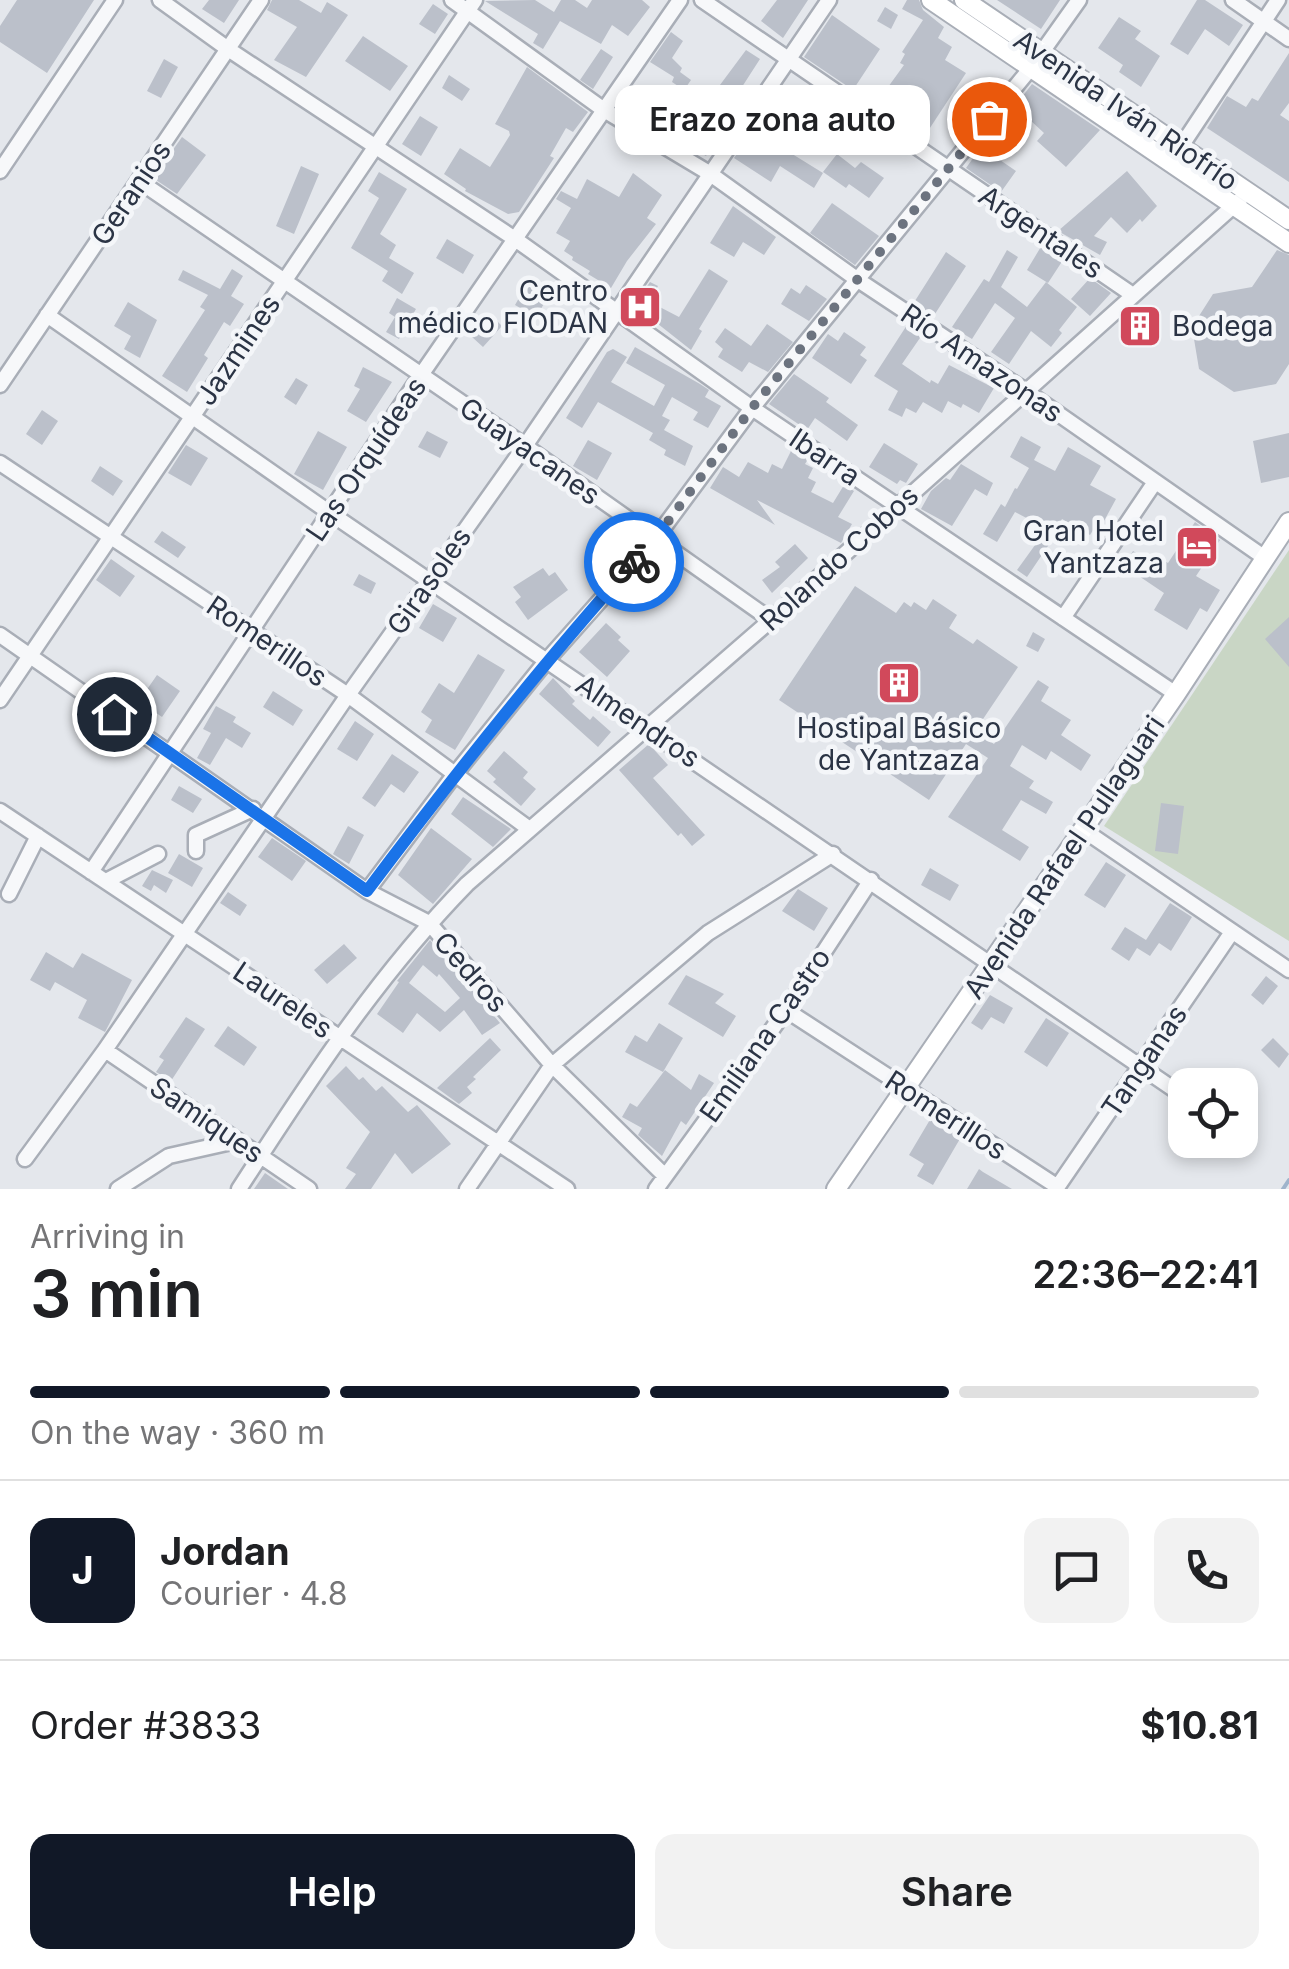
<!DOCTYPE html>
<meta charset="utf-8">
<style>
body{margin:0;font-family:Inter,sans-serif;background:#f2f2f2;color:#202124;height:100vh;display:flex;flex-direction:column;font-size:38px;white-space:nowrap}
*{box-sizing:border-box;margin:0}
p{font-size:32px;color:#757577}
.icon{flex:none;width:55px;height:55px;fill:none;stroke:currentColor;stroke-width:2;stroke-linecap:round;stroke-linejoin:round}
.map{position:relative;height:1189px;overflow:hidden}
.drawer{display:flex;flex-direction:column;background:#fff;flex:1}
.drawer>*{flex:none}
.buttons{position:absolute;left:1168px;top:1068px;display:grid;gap:20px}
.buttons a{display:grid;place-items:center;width:90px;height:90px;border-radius:20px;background:#fff;box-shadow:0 5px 15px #0003;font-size:50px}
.pin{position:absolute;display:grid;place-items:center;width:85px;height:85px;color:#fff;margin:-42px;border:5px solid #fff;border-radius:50%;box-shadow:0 2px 10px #0007}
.courier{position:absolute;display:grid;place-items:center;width:100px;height:100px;margin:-50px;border:8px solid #1a73e8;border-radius:50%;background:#fff;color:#222;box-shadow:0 2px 12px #0007}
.bubble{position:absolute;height:70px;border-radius:20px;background:#fff;box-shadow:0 5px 15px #0003;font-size:32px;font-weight:600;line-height:70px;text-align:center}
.headline em{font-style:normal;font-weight:600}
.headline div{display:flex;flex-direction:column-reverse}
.headline{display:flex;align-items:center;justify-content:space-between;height:170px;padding:0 30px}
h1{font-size:65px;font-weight:600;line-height:75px}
.bar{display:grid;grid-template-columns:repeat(4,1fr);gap:15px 10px;align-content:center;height:120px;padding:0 30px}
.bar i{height:12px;border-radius:8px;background:#e0e0e0}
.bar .selected{background:#111827}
.bar p{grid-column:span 4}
.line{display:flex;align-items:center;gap:25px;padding:0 30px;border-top:2px solid #e0e0e0}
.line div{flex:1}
.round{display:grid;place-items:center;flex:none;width:105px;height:105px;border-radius:20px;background:#f2f2f2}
.action{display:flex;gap:20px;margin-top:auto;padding:20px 30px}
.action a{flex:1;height:115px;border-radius:20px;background:#111827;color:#fff;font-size:40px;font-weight:600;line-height:115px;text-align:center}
.action a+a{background:#f2f2f2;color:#202124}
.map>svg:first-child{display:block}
</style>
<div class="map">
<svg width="1289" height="1189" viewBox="0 0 1289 1189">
<rect width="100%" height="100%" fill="#e4e7ec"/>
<path fill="#c9d6c5" d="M1289,550V941L1104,826Z"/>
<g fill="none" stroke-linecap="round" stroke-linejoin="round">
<path stroke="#9fb4cc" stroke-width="4" d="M1283,1189L1289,1180"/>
</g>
<path fill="#bbc0ca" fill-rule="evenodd" d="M17,0H94L47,73L0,42V26Z
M209,0H239L224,23L202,9Z
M272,0H299L321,13L327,2L348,15L306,77L274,60L297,27L267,10Z
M535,0L554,12L561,0H575L587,8L592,0H642L650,7L628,36L612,25L601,44L560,21L543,49L533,43L538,34L485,1Z
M777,0H808L783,38L761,21Z
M907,0H919L923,10L944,27L938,38L952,47L945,60L966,73L924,137L875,105L904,65L900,63L905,54L902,52L923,20L902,9Z
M997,0H1060L1041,29Z
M1197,0H1205L1243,25L1229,46L1205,29L1188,55L1170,44Z
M433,4L448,14L435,34L419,24Z
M885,7L898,15L891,29L877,21Z
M832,15L880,49L853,90L804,57Z
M1119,17L1141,31L1135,39L1160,56L1141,87L1119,72L1123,65L1098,48Z
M671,32L683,41L672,58L682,68L680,72L691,80L684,90L672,82L674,77L650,62Z
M363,36L408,66L390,91L345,61Z
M601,49L613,57L593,89L580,80Z
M746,50L760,59L731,104L714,93Z
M1289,53V103L1280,115L1289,121V182L1207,128L1227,96L1246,107L1252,98L1258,101Z
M164,59L178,67L161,98L147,91Z
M527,67L588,112L573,132L566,128L550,156L554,158L519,212L508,214L465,191L466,189L444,174L460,148L490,167L510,135L509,131L495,124Z
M449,75L470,89L462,101L442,88Z
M1032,84L1100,130L1066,167L1037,141L1044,133L1015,106Z
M683,94L703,108L690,125L716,140L706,156L656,129Z
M793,113L806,120L789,152L823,173L814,188L780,166L771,182L734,158L757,124L779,137Z
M838,113L857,125L839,153L820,140Z
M420,116L438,127L421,156L402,144Z
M182,137L206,155L177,194L153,178Z
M981,147L1016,171L1001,192L966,168Z
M837,154L855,168L861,162L884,178L869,198L849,184L846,188L823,172Z
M301,166L319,174L294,234L276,226Z
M1127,171L1157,206L1142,222L1140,219L1127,233L1111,217L1094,236L1107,242L1100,255L1058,231Z
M379,172L407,189L380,234L396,245L389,258L414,273L402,294L382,281L388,271L351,248L379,198L368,191Z
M633,173L662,195L647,218L656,224L627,261L611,288L588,274L590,271L572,260L573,257L564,251L570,241L556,233L571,208L556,199L561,191L577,199L587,179L619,197Z
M832,203L879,236L855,265L810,233Z
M733,206L776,237L764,255L743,242L734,257L710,243Z
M447,239L474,255L463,274L436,258Z
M1042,245L1063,260L1048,283L1027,270Z
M1007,250L1018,257L1001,287L1027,307L1046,282L1077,307L1059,330L1062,333L1051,347L1031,331L1009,364L991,352L1015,318L995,303L972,339L952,327L984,279L989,282Z
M1277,250L1289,255V364L1276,384L1234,392L1199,369L1192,327L1213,294L1252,287Z
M946,252L966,266L933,317L913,304Z
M232,269L243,276L231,296L244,304L230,326L224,322L204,355L208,358L187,392L162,376L205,310L200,307L208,295L178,280L183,270L220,289Z
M709,269L728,281L699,329L702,331L691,350L634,305L650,282L658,286L654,293L659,295L654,304L679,317Z
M1090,278L1111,293L1090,316L1071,299Z
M527,284L548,297L536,317L515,305Z
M806,285L827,299L809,321L781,304L791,288L800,294Z
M397,298L416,309L399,339L386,332L395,317L389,313Z
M128,302L157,320L140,358L124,349L131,336L114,326Z
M1140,314L1154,324L1140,338L1126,328Z
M492,316L502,326L483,347L472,337Z
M767,324L793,342L768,372L749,362L742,372L718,357L723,349L715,342L725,328L751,346Z
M907,325L922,335L902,364L930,383L931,380L938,384L949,365L994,388L979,413L963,404L961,408L948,401L942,413L923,402L916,413L906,408L902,417L888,410L898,391L874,376Z
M844,332L866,347L860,355L867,360L851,384L812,358L828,334L838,341Z
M635,347L700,384L709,390L705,397L721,406L708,428L693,420L698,412L672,397L662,416L670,420L664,430L693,446L685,466L664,455L666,450L649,440L653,433L598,402L582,428L566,418L607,352L613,349L627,357L611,382L654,406L665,385L626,363Z
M363,367L392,382L366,422L347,411L360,389L354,386Z
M794,374L829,398L826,402L858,425L847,441L815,418L807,430L769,404Z
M296,378L308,385L296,405L284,397Z
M42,410L58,421L42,445L26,434Z
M318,431L347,447L323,490L294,474Z
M427,431L448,442L440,458L418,447Z
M1289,433V477L1261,483L1253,441Z
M1021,436L1041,447L1034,460L1055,471L1068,447L1101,466L1090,485L1116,499L1104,521L1100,519L1090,535L1062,519L1055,533L1015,512L997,542L983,534L1001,504L1005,507L1015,488L1017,489L1029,468L1010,457Z
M588,440L612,453L597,480L573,466Z
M884,443L918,464L906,483L900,480L897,484L869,467Z
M186,445L208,458L191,486L168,473Z
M792,449L808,459L805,464L813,468L808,478L816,482L811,492L833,503L844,485L854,491L838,517L852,524L841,543L757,500L775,525L710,488L723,467L739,477L748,462L768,473L772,464L782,469Z
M961,464L993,483L987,496L975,489L952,526L921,509L931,491L946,478L950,480Z
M100,466L123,481L113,496L91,481Z
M1195,522L1220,540L1196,576L1220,590L1207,612L1200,608L1187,630L1154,610L1164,593L1124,566L1133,551L1150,561L1154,554L1168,563Z
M162,531L186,547L178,558L154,542Z
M1043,534L1052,540L1027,577L1017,570Z
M795,544L808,558L772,593L762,580L780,567L775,562Z
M111,559L135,576L120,597L96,580Z
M543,568L549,576L555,572L568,590L528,620L515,602L521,597L513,587Z
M359,574L376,583L371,594L353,585Z
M855,586L896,613L904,602L911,607L914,602L926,610L933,599L957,615L949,628L973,644L977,639L1018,667L975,731L994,744L1038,680L1049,687L1041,701L1071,720L1061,735L1091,755L1081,771L1051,751L1046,760L1022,745L1010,766L1034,781L1029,788L1053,802L1046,814L1021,800L1002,830L1029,847L1020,861L948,817L988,758L966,744L929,800L779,700Z
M433,604L457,618L443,642L419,628Z
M1289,617V667L1265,639Z
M606,623L621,637L618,640L630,651L607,677L579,652Z
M1033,632L1045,639L1038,652L1026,646Z
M478,654L505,670L455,750L425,732L432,720L421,712L439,683L454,693Z
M157,675L180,691L162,717L139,701Z
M553,678L575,701L572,704L590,720L593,716L611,732L598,747L539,694Z
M273,691L303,710L293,726L263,707Z
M216,706L236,717L233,722L251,733L242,748L226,738L210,765L197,758L211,733L203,729Z
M355,721L374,734L357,761L337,749Z
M649,744L668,765L653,778L705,835L692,846L681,833L678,836L619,770Z
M504,751L528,772L523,778L536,789L521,806L493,782L496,779L487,771Z
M392,754L419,772L404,793L391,784L375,807L362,798Z
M179,786L202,799L193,813L171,800Z
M463,797L511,829L493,847L451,814Z
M1161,803L1184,806L1178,854L1155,851Z
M348,826L364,835L349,864L333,854Z
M431,828L472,859L433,904L398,875Z
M272,838L306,861L292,881L258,857Z
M179,854L203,868L192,887L168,873Z
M1106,862L1126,875L1105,908L1084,895Z
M930,868L959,885L950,901L921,885Z
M152,870L173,880L166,893L154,885L151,891L142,886Z
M798,889L828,908L814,931L782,911Z
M228,892L247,905L240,916L220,903Z
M1170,903L1192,917L1171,951L1159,943L1150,956L1137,948L1129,961L1111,949L1125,927L1146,940Z
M430,940L500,1023L482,1035L464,1010L440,1032L417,1013L403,1033L377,1014L399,982L397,981ZM423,965L437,977L439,974L460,998L445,1012L409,983Z
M344,944L357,958L327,984L314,970Z
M46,952L73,968L82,953L132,980L105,1032L78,1018L87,1000L55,982L50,991L30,980Z
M686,975L724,994L715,1003L736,1016L723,1037L668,1004Z
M1266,976L1278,986L1263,1005L1251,995Z
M990,995L1013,1008L1004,1024L991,1017L982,1030L971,1023Z
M186,1017L205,1029L171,1081L156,1072L164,1060L159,1057Z
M1046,1018L1069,1033L1047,1067L1024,1052Z
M659,1023L683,1038L663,1072L625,1052L635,1035L647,1042Z
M228,1026L257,1047L244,1066L214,1046Z
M490,1038L501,1050L473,1077L476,1079L467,1087L472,1093L459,1104L437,1088Z
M1273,1038L1289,1054L1279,1068L1261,1050Z
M346,1066L359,1080L363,1077L376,1091L382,1086L408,1112L417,1105L451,1144L412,1174L395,1153L371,1189H345L356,1174L346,1168L370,1132L326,1086Z
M665,1070L691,1090L699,1074L714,1083L686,1125L681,1121L662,1156L638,1135L642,1128L622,1117L630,1103L637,1107Z
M931,1118L961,1137L933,1185L917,1176L924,1164L909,1155Z
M979,1169L983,1172L1012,1189H967Z
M265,1173L288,1189H254Z"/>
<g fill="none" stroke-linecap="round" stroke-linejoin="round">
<g stroke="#a9aeb7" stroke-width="19">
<path id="street" d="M160,0L228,49L515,239L752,408L1176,694
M452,0L604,110L709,173L858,280L1027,392L1265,558
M702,0L1133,295
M1233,0L1289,39
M1180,148L1278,0
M0,171L115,0
M139,181L525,446L771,620
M47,315L330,513L1185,1097
M0,385L261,0
M0,463L348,695L528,828
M1063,618L1155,482
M0,635L367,891L429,923L552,1065L665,1176
M0,700L475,0
M0,811L567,1189
M1082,829L1289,970
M196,851V835L253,809
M91,872L421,375L680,0
M106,881L158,854
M367,891L455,774L548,659L655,539L752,408L1030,69L1079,0
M9,894L38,836
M786,1010L1058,1187
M105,1050L309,1189
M25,1159L105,1050L348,695L525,446L829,0
M118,1189L169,1156L236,1141
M239,1189C308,1082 377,976 467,884L771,620L1240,200
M467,1189L552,1065L708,933L833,854
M656,1189L786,1010L871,880
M1056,1189L1232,932"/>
</g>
<g stroke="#a9aeb7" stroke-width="22">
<path id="secondary" d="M931,0L1289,243
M964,0L1289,220
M836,1189L1176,694L1289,522"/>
</g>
<use href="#street" stroke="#f7f8fa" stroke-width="14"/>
<use href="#secondary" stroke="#fff" stroke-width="18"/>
</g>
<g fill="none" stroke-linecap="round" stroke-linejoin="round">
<path stroke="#6c737f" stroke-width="10" stroke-dasharray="0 18" d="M634,562L655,539L752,408L989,119"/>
<path stroke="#1a73e8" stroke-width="12" d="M114,714L367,891C452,778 539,668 634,562"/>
</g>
<defs>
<g id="hospital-square" transform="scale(2.25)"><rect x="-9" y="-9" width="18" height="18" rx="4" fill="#d1495b" stroke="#f4f6f9"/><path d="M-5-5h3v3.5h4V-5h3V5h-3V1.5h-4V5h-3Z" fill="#fff"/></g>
<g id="building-square" transform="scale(2.25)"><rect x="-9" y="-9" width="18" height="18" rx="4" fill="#d1495b" stroke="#f4f6f9"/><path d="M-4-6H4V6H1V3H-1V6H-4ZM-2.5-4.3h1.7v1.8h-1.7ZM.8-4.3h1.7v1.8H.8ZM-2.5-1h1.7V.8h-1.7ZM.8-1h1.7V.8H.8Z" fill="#fff"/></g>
<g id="hotel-square" transform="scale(2.25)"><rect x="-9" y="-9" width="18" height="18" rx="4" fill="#d1495b" stroke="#f4f6f9"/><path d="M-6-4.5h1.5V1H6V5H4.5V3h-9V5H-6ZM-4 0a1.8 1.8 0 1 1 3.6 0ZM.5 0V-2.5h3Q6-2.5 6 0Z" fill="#fff"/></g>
</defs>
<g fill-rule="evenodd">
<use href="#hospital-square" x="640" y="307"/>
<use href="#building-square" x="1140" y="326"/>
<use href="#hotel-square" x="1197" y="547"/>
<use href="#building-square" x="899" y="683"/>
</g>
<g text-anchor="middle" stroke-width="9" stroke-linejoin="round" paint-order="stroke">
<g font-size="28" fill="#2b3445" stroke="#f4f6f9">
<text transform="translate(1126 110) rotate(34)" y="10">Avenida Iván Riofrío</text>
<text transform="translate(131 193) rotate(-56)" y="10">Geranios</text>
<text transform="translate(1041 232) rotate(34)" y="10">Argentales</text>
<text transform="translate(238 350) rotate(-56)" y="10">Jazmines</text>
<text transform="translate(982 363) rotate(34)" y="10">Río Amazonas</text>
<text transform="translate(530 451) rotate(35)" y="10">Guayacanes</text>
<text transform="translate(825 457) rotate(34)" y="10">Ibarra</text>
<text transform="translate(366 459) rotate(-56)" y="10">Las Orquídeas</text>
<text transform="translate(839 558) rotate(-42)" y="10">Rolando Cobos</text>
<text transform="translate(429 581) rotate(-55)" y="10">Girasoles</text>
<text transform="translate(267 641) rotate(34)" y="10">Romerillos</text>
<text transform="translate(638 721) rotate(34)" y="10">Almendros</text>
<text transform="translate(1064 857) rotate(-56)" y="10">Avenida Rafael Pullaguari</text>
<text transform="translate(471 972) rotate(49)" y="10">Cedros</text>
<text transform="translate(283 1000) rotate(34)" y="10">Laureles</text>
<text transform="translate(765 1035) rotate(-55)" y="10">Emiliana Castro</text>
<text transform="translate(1144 1061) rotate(-56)" y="10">Tanganas</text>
<text transform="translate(946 1115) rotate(33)" y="10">Romerillos</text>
<text transform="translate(207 1120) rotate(34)" y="10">Samiques</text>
</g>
<g font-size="28" fill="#2b3445" stroke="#f4f6f9" text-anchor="end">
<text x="608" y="301">Centro<tspan x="608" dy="32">médico FIODAN</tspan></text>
<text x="1172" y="336" text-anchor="start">Bodega</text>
<text x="1164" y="541">Gran Hotel<tspan x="1164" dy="32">Yantzaza</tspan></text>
<text x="899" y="738" text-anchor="middle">Hostipal Básico<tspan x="899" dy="32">de Yantzaza</tspan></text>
</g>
</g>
</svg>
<div class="buttons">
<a><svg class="icon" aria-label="locate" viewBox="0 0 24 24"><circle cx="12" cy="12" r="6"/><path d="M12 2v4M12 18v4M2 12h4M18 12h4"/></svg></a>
</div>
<div class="pin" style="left:989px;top:119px;background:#ea580c"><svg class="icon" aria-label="bag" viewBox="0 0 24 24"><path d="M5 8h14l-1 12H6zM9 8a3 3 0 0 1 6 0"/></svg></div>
<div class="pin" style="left:114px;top:714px;background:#1f2937"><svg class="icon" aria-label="home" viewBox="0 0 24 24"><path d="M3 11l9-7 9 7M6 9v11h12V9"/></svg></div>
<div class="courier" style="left:634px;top:562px"><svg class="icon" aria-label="bike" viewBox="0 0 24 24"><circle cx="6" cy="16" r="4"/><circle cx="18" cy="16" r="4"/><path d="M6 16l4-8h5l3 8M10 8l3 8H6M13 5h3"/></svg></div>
<div class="bubble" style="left:615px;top:85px;width:315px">Erazo zona auto</div>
</div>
<section class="drawer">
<div class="headline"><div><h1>3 min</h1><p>Arriving in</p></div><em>22:36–22:41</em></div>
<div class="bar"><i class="selected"></i><i class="selected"></i><i class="selected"></i><i></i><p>On the way · 360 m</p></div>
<div class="line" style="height:180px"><b class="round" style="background:#111827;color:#fff">J</b><div><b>Jordan</b><p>Courier · 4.8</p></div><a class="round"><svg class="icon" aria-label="chat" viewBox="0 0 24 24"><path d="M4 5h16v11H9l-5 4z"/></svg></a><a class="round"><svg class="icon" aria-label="phone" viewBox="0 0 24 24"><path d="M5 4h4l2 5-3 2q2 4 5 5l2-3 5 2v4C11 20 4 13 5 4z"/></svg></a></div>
<div class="line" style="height:130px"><div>Order #3833</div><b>$10.81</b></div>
<div class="action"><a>Help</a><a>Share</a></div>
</section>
